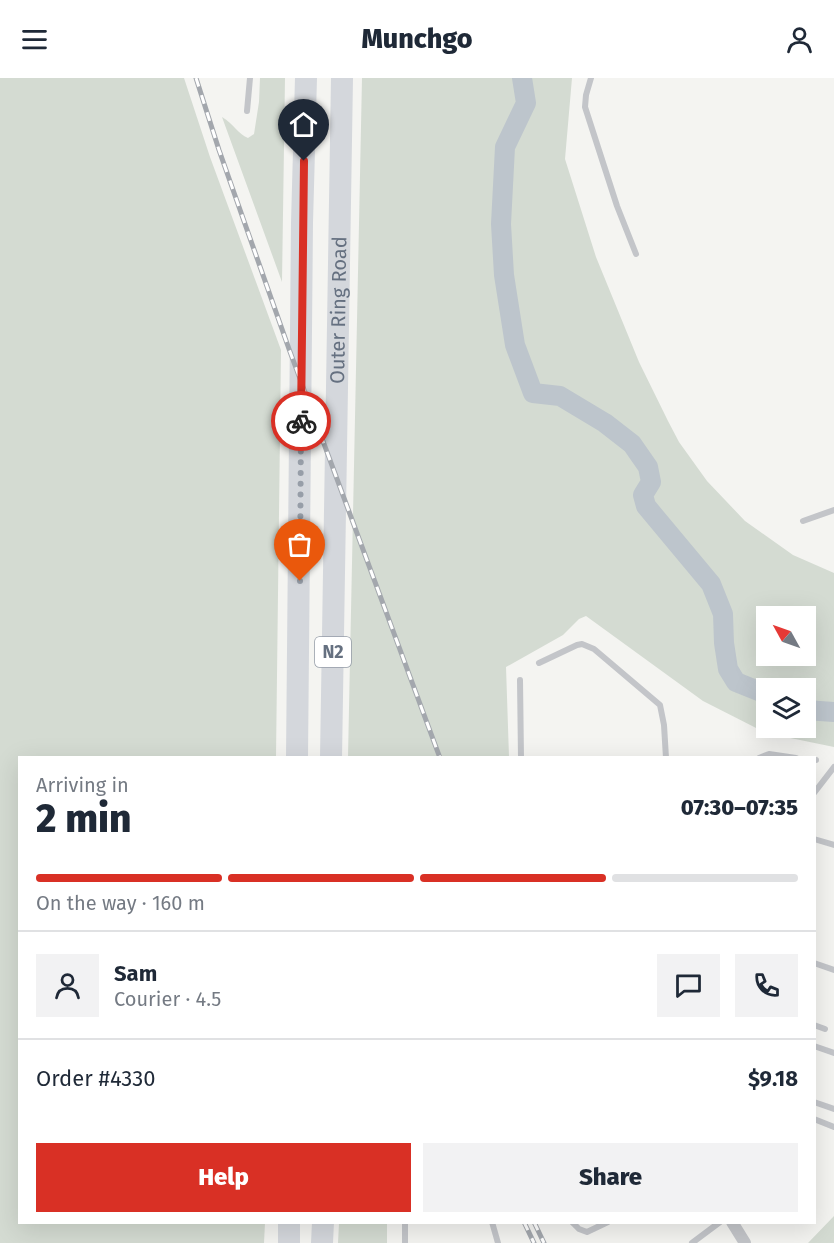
<!DOCTYPE html>
<meta charset="utf-8">
<style>
body{margin:0;font-family:"Fira Sans",sans-serif;background:#f2f2f3;color:#1f2937;height:100vh;display:flex;flex-direction:column;font-size:22px;white-space:nowrap}
*{box-sizing:border-box;margin:0}
p{font-size:20px;color:#747a83}
.icon{flex:none;width:33px;height:33px;fill:none;stroke:currentColor;stroke-width:2;stroke-linecap:round;stroke-linejoin:round}
.map{position:relative;flex:1;overflow:hidden}
.drawer{position:absolute;left:18px;top:678px;width:798px;height:468px;display:flex;flex-direction:column;background:#fff;border-radius:0px;box-shadow:0 6px 24px #0002}
.drawer>*{flex:none}
.needle{width:39px;rotate:310deg}
.fabs{position:absolute;left:756px;top:528px;display:grid;gap:12px}
.fabs a{display:grid;place-items:center;width:60px;height:60px;border-radius:0px;background:#fff;box-shadow:0 6px 24px #0002;font-size:30px}
.pin{position:absolute;display:grid;place-items:center;width:51px;height:51px;color:#fff;margin:-62px -26px;border-radius:50% 50% 50% 0;rotate:-45deg;box-shadow:0 0 6px #0007}
.pin .icon{rotate:45deg}
.courier{position:absolute;display:grid;place-items:center;width:60px;height:60px;margin:-30px;border:4px solid #d93025;border-radius:50%;background:#fff;color:#222;box-shadow:0 2px 8px #0007}
.headline em{font-style:normal;font-weight:800}
.headline div{display:flex;flex-direction:column-reverse}
.headline{display:flex;align-items:center;justify-content:space-between;height:102px;padding:0 18px}
h1{font-size:39px;font-weight:800;line-height:45px}
.bar{display:grid;grid-template-columns:repeat(4,1fr);gap:9px 6px;align-content:center;height:72px;padding:0 18px}
.bar i{height:8px;border-radius:4px;background:#e0e1e3}
.bar .selected{background:#d93025}
.bar p{grid-column:span 4}
.line{display:flex;align-items:center;gap:15px;padding:0 18px;border-top:2px solid #e0e1e3}
.line div{flex:1}
.round{display:grid;place-items:center;flex:none;width:63px;height:63px;border-radius:0px;background:#f2f2f3}
.action{display:flex;gap:12px;margin-top:auto;padding:12px 18px}
.action a{flex:1;height:69px;border-radius:0px;background:#d93025;color:#fff;font-size:24px;font-weight:800;line-height:69px;text-align:center}
.action a+a{background:#f2f2f3;color:#1f2937}
header{display:flex;justify-content:space-between;align-items:center;height:78px;padding:0 18px;background:#fff;font-size:27px;font-weight:800}
.map>svg:first-child{display:block}
</style>
<header><svg class="icon" aria-label="menu" viewBox="0 0 24 24"><path d="M4 6h16M4 12h16M4 18h16"/></svg>Munchgo<svg class="icon" aria-label="person" viewBox="0 0 24 24"><circle cx="12" cy="8" r="4"/><path d="M4 21q1-7 8-7t8 7"/></svg></header>
<div class="map">
<svg width="834" height="1165" viewBox="0 0 834 1165">
<rect width="100%" height="100%" fill="#f4f4f1"/>
<path fill="#d4dbd2" fill-rule="evenodd" d="M0,0H184L210,79L281,272L276,679L20,680V1144L265,1145L264,1165H0Z
M260,0H285L282,204L222,39C234,46 238,56 248,60L254,56L259,24Z
M362,0H572L565,81L596,179L639,284L668,343L679,364L707,403L745,443L793,477L834,495V669L766,655L703,623L586,538L579,541L563,557L506,589L509,679H348ZM766,538H806V578H766ZM766,610H806V650H766Z
M834,1138V1165H808Z
M339,1145H387V1165H338Z"/>
<g fill="none" stroke-linecap="round" stroke-linejoin="round">
<path stroke="#bdc5cc" stroke-width="20" d="M522,0L526,25L505,69L501,146L504,197L515,267L533,315L560,318L605,345L632,366L648,389L651,404L643,417L646,428L711,506L723,536L724,565L728,591L736,604L766,616
M806,632L834,634"/>
<path stroke="#c3c5c9" stroke-width="6" d="M591,0L586,17L585,29L617,128L636,176
M247,33L250,0
M803,443L834,432
M539,585L577,567L582,566L594,571L660,627L664,647L666,680
M520,602L521,680
M759,680L769,676L796,680
M814,682H816
M814,715L834,689
M814,761L834,767
M814,885L834,892
M814,947L825,951
M814,968L834,975
M814,1024L834,1031
M814,1041L834,1049
M492,1144L498,1165
M572,1144L579,1151L587,1154L608,1144
M405,1165V1144
M692,1165L720,1144"/>
<path stroke="#c3c5c9" stroke-width="12" d="M732,1144L745,1165"/>
<g stroke="#d4d7dc" stroke-width="22">
<path d="M297,680L302,145L306,0"/>
<path id="s1" d="M331,680L342,0"/>
<path d="M289,1165V1144"/>
<path d="M322,1165L323,1144"/>
</g>
<g stroke="#a3a7ad" stroke-width="5">
<path id="rail" d="M196,0L219,72L289,271L440,680
M524,1144L534,1165
M534,1144L544,1165"/>
</g>
<use href="#rail" stroke="#fff" stroke-width="3" stroke-dasharray="9" stroke-linecap="butt"/>
</g>
<g fill="none" stroke-linecap="round" stroke-linejoin="round">
<path stroke="#979ea8" stroke-width="6" stroke-dasharray="0 10.8" d="M300,503L301,343"/>
<path stroke="#d93025" stroke-width="8" d="M301,343L304,83"/>
</g>
<g text-anchor="middle" stroke-width="6" stroke-linejoin="round" paint-order="stroke">
<rect fill="#fff" stroke="#939ba6" stroke-width="1.5" x="315" y="559" width="36" height="30" rx="4.5"/>
<g font-size="18" font-weight="bold" fill="#657080">
<text x="333" y="580">N2</text>
</g>
<g font-size="20" fill="#657080" stroke="#fff">
<text dy="7" stroke="none"><textPath href="#s1" startOffset="448">Outer Ring Road</textPath></text>
</g>
</g>
</svg>
<div class="fabs">
<a><svg class="needle" viewBox="-14 -14 28 28"><path d="M0-13l5 13h-10z" fill="#e53935"/><path d="M0 13l5-13h-10z" fill="#747a83"/></svg></a>
<a><svg class="icon" aria-label="layers" viewBox="0 0 24 24"><path d="M12 4l9 5-9 5-9-5zM3 14l9 5 9-5"/></svg></a>
</div>
<div class="pin" style="left:300px;top:503px;background:#ea580c"><svg class="icon" aria-label="bag" viewBox="0 0 24 24"><path d="M5 8h14l-1 12H6zM9 8a3 3 0 0 1 6 0"/></svg></div>
<div class="pin" style="left:304px;top:83px;background:#1f2937"><svg class="icon" aria-label="home" viewBox="0 0 24 24"><path d="M3 11l9-7 9 7M6 9v11h12V9"/></svg></div>
<div class="courier" style="left:301px;top:343px"><svg class="icon" aria-label="bike" viewBox="0 0 24 24"><circle cx="6" cy="16" r="4"/><circle cx="18" cy="16" r="4"/><path d="M6 16l4-8h5l3 8M10 8l3 8H6M13 5h3"/></svg></div>
<section class="drawer">
<div class="headline"><div><h1>2 min</h1><p>Arriving in</p></div><em>07:30–07:35</em></div>
<div class="bar"><i class="selected"></i><i class="selected"></i><i class="selected"></i><i></i><p>On the way · 160 m</p></div>
<div class="line" style="height:108px"><a class="round"><svg class="icon" aria-label="person" viewBox="0 0 24 24"><circle cx="12" cy="8" r="4"/><path d="M4 21q1-7 8-7t8 7"/></svg></a><div><b>Sam</b><p>Courier · 4.5</p></div><a class="round"><svg class="icon" aria-label="chat" viewBox="0 0 24 24"><path d="M4 5h16v11H9l-5 4z"/></svg></a><a class="round"><svg class="icon" aria-label="phone" viewBox="0 0 24 24"><path d="M5 4h4l2 5-3 2q2 4 5 5l2-3 5 2v4C11 20 4 13 5 4z"/></svg></a></div>
<div class="line" style="height:78px"><div>Order #4330</div><b>$9.18</b></div>
<div class="action"><a>Help</a><a>Share</a></div>
</section>
</div>
